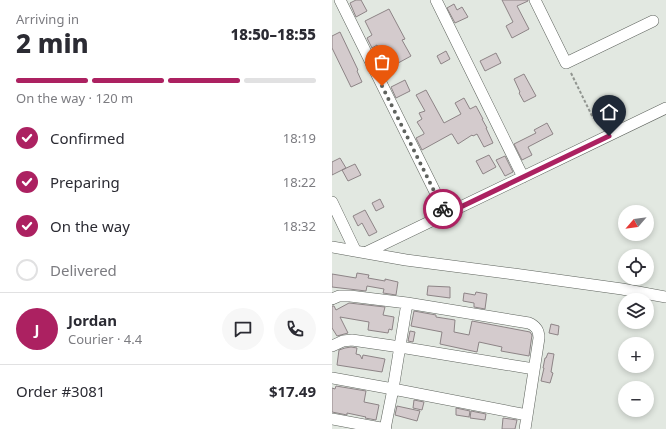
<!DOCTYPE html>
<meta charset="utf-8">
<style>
body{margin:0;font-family:"Noto Sans",sans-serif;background:#f7f7f7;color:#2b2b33;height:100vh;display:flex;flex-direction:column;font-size:15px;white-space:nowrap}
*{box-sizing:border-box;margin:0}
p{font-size:13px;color:#7c7c81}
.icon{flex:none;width:22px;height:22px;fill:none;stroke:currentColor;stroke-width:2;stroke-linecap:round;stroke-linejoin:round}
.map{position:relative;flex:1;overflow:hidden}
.details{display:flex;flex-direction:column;background:#fff;width:332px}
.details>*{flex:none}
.needle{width:26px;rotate:242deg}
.fabs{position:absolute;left:286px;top:205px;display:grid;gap:8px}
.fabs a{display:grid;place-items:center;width:36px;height:36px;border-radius:50%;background:#fff;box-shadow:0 2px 6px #0003;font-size:20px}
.pin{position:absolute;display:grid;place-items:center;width:34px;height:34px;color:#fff;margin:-41px -17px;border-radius:50% 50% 50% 0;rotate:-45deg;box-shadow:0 0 4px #0007}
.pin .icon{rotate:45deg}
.courier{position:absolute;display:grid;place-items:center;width:40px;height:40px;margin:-20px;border:3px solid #ac2161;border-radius:50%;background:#fff;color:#222;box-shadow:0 1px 5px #0007}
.headline em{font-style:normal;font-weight:800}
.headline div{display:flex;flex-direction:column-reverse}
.headline{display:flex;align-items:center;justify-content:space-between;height:68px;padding:0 16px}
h1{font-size:26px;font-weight:800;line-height:30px}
.bar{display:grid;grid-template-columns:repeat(4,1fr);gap:6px 4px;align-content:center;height:48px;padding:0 16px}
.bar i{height:5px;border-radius:3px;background:#e1e1e2}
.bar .selected{background:#ac2161}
.bar p{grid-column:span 4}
.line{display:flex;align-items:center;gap:10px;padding:0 16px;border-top:1px solid #e1e1e2}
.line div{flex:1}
.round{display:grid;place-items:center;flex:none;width:42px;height:42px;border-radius:21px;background:#f7f7f7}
ol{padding:0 16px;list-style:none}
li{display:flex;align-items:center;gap:12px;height:44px}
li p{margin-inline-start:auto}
li .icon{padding:4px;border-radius:50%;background:#ac2161;color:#fff;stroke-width:4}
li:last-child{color:#7c7c81}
li i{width:22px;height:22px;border:2px solid #e1e1e2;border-radius:50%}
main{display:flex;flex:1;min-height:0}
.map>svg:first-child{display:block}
</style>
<main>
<section class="details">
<div class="headline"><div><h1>2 min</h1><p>Arriving in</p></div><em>18:50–18:55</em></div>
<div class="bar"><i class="selected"></i><i class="selected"></i><i class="selected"></i><i></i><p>On the way · 120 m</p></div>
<ol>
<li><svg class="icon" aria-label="check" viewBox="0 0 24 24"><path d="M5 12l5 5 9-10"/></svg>Confirmed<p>18:19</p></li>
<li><svg class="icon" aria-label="check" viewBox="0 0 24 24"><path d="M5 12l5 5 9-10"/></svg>Preparing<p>18:22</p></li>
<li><svg class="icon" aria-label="check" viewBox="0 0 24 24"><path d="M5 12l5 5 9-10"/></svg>On the way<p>18:32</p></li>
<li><i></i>Delivered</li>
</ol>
<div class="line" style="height:72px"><b class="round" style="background:#ac2161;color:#fff">J</b><div><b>Jordan</b><p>Courier · 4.4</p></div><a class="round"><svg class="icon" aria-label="chat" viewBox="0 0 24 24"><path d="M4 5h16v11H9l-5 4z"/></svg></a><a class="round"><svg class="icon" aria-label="phone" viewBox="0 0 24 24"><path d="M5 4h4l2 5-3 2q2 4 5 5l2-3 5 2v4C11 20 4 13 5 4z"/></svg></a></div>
<div class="line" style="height:52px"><div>Order #3081</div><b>$17.49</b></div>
</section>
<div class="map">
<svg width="334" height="429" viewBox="0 0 334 429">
<rect width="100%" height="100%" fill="#e2e8e1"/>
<path fill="#d4cbcd" stroke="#8d8486" d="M24,0H29L35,11L24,17L18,3Z
M170,0H196V1L185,6L197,29L180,38L174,26L181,22Z
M122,4L125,10L130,7L136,17L123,23L115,8Z
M57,9L73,39L70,40L79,56L57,68L45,45L40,48L35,38L40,35L33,21Z
M8,32L26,70L25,71L30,82L19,87L0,48V36Z
M114,51L118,59L109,64L105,56Z
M164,53L169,63L153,71L148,61Z
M192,74L204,96L192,102L187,93L188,92L182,79Z
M73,80L78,91L64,98L59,87Z
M94,90L112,123L129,114L123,103L132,98L138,109L144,106L151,119H150L155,128H154L161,143L152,147L145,134L141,136L140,135L126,144L120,134H119L90,150L84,138L92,134V133L85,122L90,119L87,113L93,111L84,95Z
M215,123L221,134L196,147L200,155L190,160L182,144L204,133L202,130Z
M157,155L164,167L151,174L144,161Z
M173,156L181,172L173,176L164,160Z
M8,158L14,168L0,175V162Z
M23,164L29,175L16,181L10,170Z
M48,199L52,207L44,211L40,203Z
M33,210L45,232L37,236L30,223L26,226L21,216Z
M25,273L37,275L36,278L53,281V279L66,282L64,295L51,293L52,289L35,286L34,291L0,287V274L24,278Z
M96,286L118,287V298L95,295Z
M144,292L155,294L153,309L142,307V303L131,301L132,293L143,295Z
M17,303L53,307L51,315L62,317L60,330L57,329L56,333L36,330L37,322L8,317L16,333L5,336L0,328V306H2L4,310Z
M82,311L104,315V317L123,320L122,332L137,335L140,321L198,332L200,335L197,356L169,351L170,347L147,342L145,352L108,344L110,332L79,326Z
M219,324L227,326L226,335L217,333Z
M78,331L83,332L81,342L76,341Z
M19,347L25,348L24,354L28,355L30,359L31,355L53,359L50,372L5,365L7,350L13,348Z
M216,353L222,354L219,372L221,373L218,383L209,381L212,368H211L213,358H214Z
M4,386L34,391L32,402L47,405L44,420L33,418L34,417L15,413V415L0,412V388L3,389Z
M82,400L92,402L90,410L81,408Z
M65,406L88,411L85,421L63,415Z
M124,408L138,411L137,417L124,415Z
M139,411L154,414L153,420L138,418Z
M171,418L185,420L183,429H170Z"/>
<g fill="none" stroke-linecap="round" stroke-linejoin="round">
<g stroke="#5e635d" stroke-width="12">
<path id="street" d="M8,0L114,214
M104,0L191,177
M203,0L234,63L321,21
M0,202L23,250
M0,247L74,260L182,274L290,289L334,297
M35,252L334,108
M0,299L7,296H18L75,303L197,323C204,326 207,330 207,338L193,429
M0,346L11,341L20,340L68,347L202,369
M0,378L61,389L195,415
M0,419L54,429
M53,429L61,389L75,303"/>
</g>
<path stroke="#919590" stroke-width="2" stroke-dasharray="3 2" stroke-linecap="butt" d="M239,73L261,118"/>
<use href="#street" stroke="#fff" stroke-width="11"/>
</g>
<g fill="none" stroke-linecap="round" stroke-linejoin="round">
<path stroke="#5f625e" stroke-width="4" stroke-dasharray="0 7.2" d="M50,86L111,209"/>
<path stroke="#ac2161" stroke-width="5" d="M111,209L114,214L277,136"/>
</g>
</svg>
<div class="fabs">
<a><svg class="needle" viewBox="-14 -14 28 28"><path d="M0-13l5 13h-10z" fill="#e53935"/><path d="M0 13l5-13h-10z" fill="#7c7c81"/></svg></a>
<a><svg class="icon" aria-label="locate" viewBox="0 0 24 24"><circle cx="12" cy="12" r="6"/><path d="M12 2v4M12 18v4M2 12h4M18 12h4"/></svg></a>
<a><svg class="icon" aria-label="layers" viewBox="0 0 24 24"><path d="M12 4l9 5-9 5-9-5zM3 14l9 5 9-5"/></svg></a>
<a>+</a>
<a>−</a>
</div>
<div class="pin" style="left:50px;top:86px;background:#ea580c"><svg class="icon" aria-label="bag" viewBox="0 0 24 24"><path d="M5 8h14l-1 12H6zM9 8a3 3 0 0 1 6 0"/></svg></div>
<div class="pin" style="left:277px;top:136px;background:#1f2937"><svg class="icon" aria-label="home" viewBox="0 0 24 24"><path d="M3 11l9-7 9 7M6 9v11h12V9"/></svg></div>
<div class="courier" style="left:111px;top:209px"><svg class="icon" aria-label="bike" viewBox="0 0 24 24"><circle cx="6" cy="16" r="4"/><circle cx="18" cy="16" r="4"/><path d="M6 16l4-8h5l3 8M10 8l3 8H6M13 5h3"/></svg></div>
</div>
</main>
